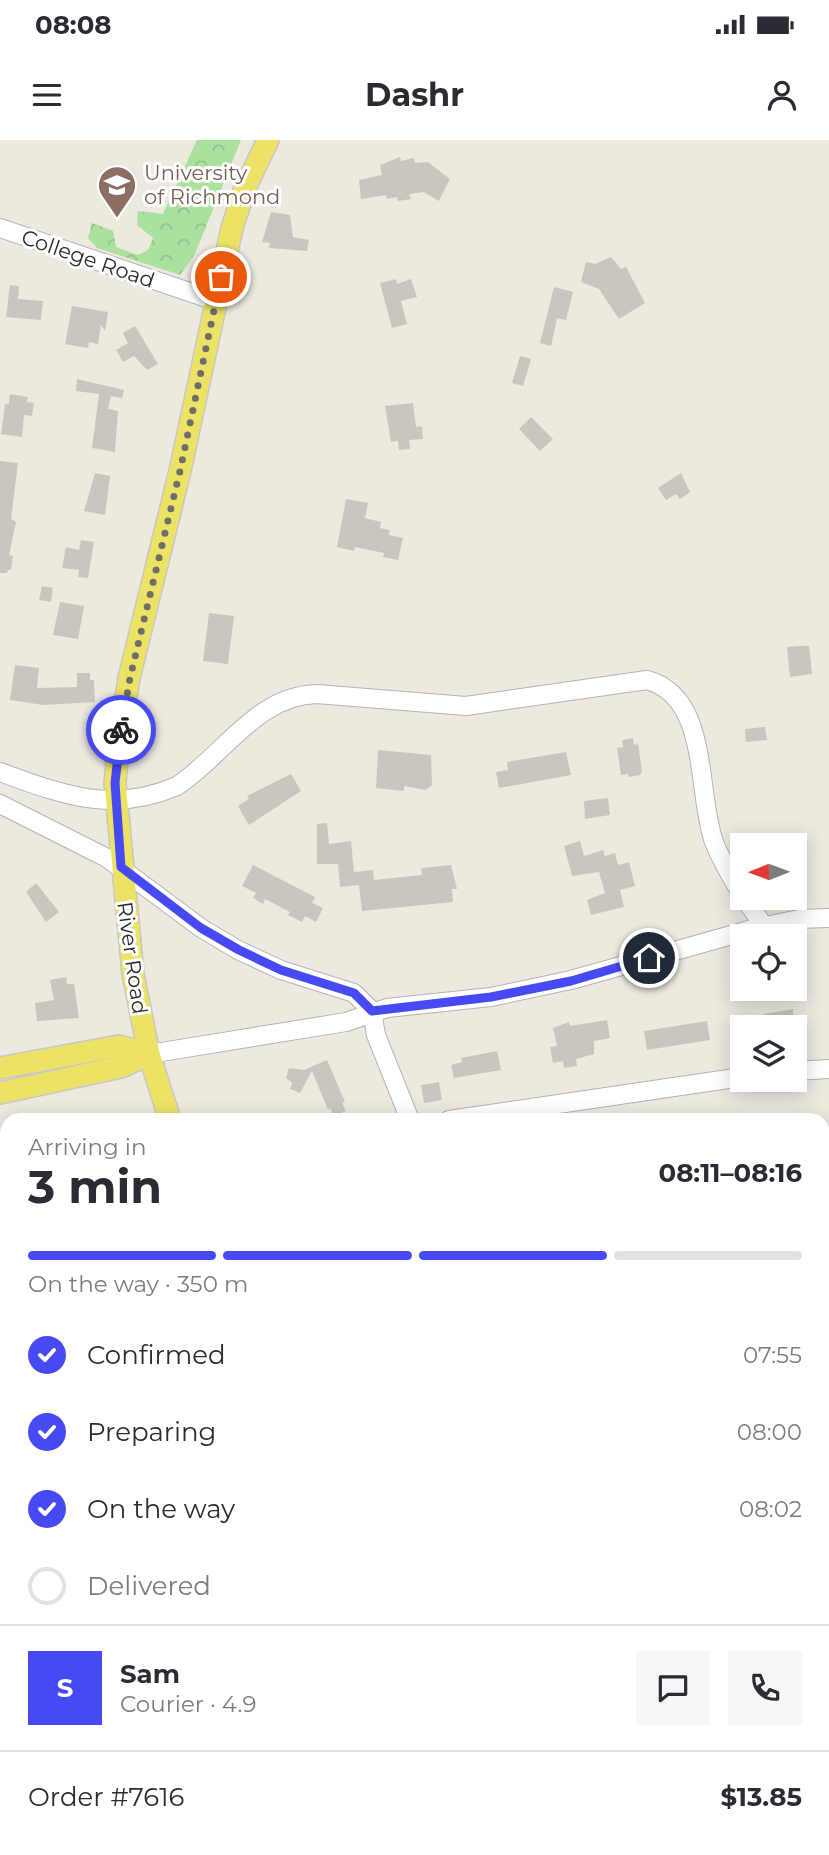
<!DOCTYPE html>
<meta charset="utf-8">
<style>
body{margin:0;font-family:Montserrat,sans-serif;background:#f7f7f7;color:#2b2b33;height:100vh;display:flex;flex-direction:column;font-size:26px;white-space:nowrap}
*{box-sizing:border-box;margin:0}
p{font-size:23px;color:#7c7c81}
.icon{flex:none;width:38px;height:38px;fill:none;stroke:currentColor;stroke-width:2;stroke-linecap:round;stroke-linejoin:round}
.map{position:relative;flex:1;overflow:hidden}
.details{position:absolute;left:0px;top:973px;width:830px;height:742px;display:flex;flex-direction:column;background:#fff;border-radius:21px 21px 0 0;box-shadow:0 4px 18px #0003}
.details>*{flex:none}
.needle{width:46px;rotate:269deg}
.controls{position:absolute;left:730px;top:693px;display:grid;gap:14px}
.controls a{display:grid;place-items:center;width:77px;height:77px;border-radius:0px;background:#fff;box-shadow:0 4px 18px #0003;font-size:35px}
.pin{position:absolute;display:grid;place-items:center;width:60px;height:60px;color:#fff;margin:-30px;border:4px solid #fff;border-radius:50%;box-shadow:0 2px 7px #0007}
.courier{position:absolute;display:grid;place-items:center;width:70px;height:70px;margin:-35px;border:5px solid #474af2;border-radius:50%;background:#fff;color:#222;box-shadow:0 2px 9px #0007}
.headline em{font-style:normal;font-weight:700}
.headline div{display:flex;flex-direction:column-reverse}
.headline{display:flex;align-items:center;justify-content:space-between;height:119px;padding:0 28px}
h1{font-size:46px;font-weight:700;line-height:52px}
.bar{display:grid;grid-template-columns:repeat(4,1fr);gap:10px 7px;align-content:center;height:84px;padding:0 28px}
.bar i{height:9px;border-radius:5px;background:#e1e1e2}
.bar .current{background:#474af2}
.bar p{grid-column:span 4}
.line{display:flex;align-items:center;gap:18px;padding:0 28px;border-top:2px solid #e1e1e2}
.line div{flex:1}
.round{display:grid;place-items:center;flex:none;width:74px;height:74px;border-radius:0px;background:#f7f7f7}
ol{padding:0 28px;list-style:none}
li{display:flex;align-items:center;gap:21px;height:77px}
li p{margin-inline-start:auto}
li .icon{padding:7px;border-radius:50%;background:#474af2;color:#fff;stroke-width:4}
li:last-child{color:#7c7c81}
li i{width:38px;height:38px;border:4px solid #e1e1e2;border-radius:50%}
.status{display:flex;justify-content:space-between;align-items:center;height:49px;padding:0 35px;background:#fff;direction:ltr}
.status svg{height:19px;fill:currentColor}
header{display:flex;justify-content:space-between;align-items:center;height:91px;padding:0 28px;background:#fff;font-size:32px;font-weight:700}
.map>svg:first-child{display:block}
</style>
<div class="status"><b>08:08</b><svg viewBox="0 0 49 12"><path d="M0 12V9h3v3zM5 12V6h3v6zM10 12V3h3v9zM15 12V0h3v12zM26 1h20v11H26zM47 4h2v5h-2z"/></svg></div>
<header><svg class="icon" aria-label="menu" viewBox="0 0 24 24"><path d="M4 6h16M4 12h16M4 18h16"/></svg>Dashr<svg class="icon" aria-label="person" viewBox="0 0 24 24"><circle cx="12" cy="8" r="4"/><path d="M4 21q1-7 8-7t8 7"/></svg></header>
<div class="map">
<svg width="829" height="1715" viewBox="0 0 829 1715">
<defs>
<pattern id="forest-crowns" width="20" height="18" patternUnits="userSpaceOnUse" patternTransform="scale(1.75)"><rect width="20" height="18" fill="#aae19e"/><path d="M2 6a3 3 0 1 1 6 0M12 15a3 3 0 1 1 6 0" fill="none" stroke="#92c188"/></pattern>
</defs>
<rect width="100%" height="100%" fill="#ede9df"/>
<path fill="url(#forest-crowns)" d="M197,0H241L194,116L180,135L97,108L88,98L92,83L113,91L116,107L138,115L148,110L153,98L137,85L138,71L163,74Z"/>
<path fill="#c9c7bd" d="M400,17L401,21L414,18L415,23L428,22L450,39L439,61L424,52L409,54L411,59L398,61L397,57L387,59L386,55L361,59L359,40L382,35L380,25Z
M271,72L290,75L293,97L309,100L307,111L269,108L270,103L262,102Z
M611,117L621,129L626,127L645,163L619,179L599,149L581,142L586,122L595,124Z
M396,139L397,144L411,139L417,157L401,161L407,184L392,188L380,143Z
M10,145L19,146L18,159L43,161L41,180L6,177Z
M554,147L573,152L566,180L557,178L551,206L540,203Z
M72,166L108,172L105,191L101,185L98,204L89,202L88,208L65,204Z
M135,186L158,224L147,230L134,216L123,222L116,210L128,203L123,193Z
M520,216L531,219L523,246L512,243Z
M77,239L124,250L122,258L111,256L108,269L118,271L115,312L92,308L99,254L76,251Z
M10,254L28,257L27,262L34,263L32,276L24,275L22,297L1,294L5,264H9Z
M413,263L416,287L422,286L423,299L409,300L410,309L399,310L398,301L391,302L385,266Z
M531,277L553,299L540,311L519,289Z
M0,321L18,323L11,379L16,382L9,415L13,416L11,430H8L7,433H0Z
M95,333L110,336L105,375L84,371Z
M681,333L690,352L680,359L676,354L666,360L658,348Z
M346,359L368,363L365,378L381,382L380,388L390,390L389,395L403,398L398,420L383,417L384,413L355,407L354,411L337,407Z
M81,400L94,402L88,438L78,437L79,430L62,428L66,407L79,410Z
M42,446L53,448L51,462L39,460Z
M60,462L84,466L78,499L53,495Z
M209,473L234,476L228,524L203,521Z
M801,506H809L812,534L790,537L787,507Z
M15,525L39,528L37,548L77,547V533H90V540H94L95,562L43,565L10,560Z
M765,587L767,600L746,602L745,589Z
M633,598L634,605L638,604L642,631L640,635L629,637L628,634L621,635L617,608L623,607L622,600Z
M378,610L431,615L432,645L426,650L404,646V651L376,648Z
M566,612L571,635L499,648L496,632L508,630L507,622Z
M291,634L301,651L249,685L238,666L249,659L247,656Z
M608,658L610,675L585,679L584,661Z
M327,683L329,704L351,701L354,732L373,730L374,740L422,735L421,728L451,725L457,749H452L453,762L362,771L359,745L340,747L338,724H317V684Z
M580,701L584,716L603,710L605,716L615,713L618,725L629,722L635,746L620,750L624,767L591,775L587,760L605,753L599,732L572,736L564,706Z
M253,725L315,757L312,763L323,768L316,782L305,776L302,782L288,775L290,772L265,759L263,764L253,758L256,753L242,746Z
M36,743L59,772L46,782L26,752Z
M66,837L67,844H74L79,878L37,881L35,863L54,860L50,840Z
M793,869L795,887H765L764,874Z
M607,880L610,898L594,901V914L576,919L577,926L564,928L563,921L553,923L550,907L557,906L553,888L569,882L570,886Z
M707,881L710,900L647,910L644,891Z
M497,911L501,930L454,938L451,925L462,922L461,918Z
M327,920L345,962L342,963L346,971L334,976L330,968L328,970L312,931L300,953L290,949L292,943L286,938L289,928L304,930Z
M439,942L442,960L424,963L421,945Z"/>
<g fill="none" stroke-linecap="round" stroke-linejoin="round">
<g stroke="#b2b2bf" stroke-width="20">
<path id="minor" d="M0,88L216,161
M0,632C63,655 112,674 177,646C224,615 257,555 317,554L466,566L647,540C710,557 696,651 714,702C721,720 732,738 742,755
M0,664L107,718L201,788L238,810L281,830L354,853L372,871L376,895L410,980
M744,758L764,786
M149,914L346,882L387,868L491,857L571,840L753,789L799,779L829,778
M794,931L829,929
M449,980L742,937
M822,1150H829
M0,1278H7
M822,1395L829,1394
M0,1495H7
M283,1708L286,1715"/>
</g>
<g stroke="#c8c8c8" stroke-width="24">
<path id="major" d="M0,928L119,906L149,914
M0,953L121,927L149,914
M170,980L149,914L133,834L115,643L118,609L129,538L180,331L232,88L245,48L268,0
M647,1708L654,1715"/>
</g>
<use href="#minor" stroke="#fff" stroke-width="18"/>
<use href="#major" stroke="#ebe266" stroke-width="21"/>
</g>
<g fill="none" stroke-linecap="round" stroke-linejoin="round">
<path stroke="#706e6b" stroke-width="7" stroke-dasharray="0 12.6" d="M121,590L130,538L180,331L221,137"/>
<path stroke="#474af2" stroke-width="9" d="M121,590L115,643L121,727L201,788L239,810L281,830L354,853L372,871L491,857L571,841L649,818"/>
</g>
<defs>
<g id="university-pin" transform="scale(2.0125)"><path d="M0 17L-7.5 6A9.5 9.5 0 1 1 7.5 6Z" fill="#8d6e63" stroke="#fff"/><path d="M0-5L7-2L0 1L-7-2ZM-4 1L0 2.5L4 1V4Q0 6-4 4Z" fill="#fff"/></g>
</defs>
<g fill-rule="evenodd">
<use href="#university-pin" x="117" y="45"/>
</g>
<g text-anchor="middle" stroke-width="6" stroke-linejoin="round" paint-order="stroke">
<g font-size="21" fill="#785e54" stroke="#fff" text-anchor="start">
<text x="144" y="40">University<tspan x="144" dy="24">of Richmond</tspan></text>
</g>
<g font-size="21" fill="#2c2c2c" stroke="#fff">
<text transform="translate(88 119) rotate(19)" y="7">College Road</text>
<text transform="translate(132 818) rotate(82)" y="7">River Road</text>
</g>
</g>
</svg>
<div class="controls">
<a><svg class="needle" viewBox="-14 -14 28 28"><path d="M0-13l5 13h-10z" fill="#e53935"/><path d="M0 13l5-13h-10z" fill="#7c7c81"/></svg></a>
<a><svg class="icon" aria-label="locate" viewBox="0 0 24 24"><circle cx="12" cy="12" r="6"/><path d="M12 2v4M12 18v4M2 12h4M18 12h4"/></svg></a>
<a><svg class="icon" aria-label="layers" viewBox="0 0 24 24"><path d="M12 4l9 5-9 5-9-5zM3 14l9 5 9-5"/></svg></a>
</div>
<div class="pin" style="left:221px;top:137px;background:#ea580c"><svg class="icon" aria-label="bag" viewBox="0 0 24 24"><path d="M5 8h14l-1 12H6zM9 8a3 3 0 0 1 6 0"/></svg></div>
<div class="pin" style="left:649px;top:818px;background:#1f2937"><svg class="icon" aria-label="home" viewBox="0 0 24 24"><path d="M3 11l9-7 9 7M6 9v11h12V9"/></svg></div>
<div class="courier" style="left:121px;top:590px"><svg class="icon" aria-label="bike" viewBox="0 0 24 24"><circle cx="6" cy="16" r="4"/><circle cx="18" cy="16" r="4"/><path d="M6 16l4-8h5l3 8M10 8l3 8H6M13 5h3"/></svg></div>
<section class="details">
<div class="headline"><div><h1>3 min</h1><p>Arriving in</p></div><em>08:11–08:16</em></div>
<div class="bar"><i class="current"></i><i class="current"></i><i class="current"></i><i></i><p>On the way · 350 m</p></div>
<ol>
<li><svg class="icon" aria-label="check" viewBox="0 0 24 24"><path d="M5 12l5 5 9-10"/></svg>Confirmed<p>07:55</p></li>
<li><svg class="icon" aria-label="check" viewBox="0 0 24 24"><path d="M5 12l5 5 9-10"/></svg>Preparing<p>08:00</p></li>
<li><svg class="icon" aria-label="check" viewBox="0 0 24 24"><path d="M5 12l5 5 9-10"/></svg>On the way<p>08:02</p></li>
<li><i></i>Delivered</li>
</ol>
<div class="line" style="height:126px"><b class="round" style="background:#474af2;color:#fff">S</b><div><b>Sam</b><p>Courier · 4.9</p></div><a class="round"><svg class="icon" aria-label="chat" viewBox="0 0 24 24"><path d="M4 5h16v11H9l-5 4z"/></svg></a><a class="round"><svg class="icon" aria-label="phone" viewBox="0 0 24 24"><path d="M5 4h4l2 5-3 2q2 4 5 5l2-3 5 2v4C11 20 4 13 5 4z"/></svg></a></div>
<div class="line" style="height:91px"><div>Order #7616</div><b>$13.85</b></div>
</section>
</div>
